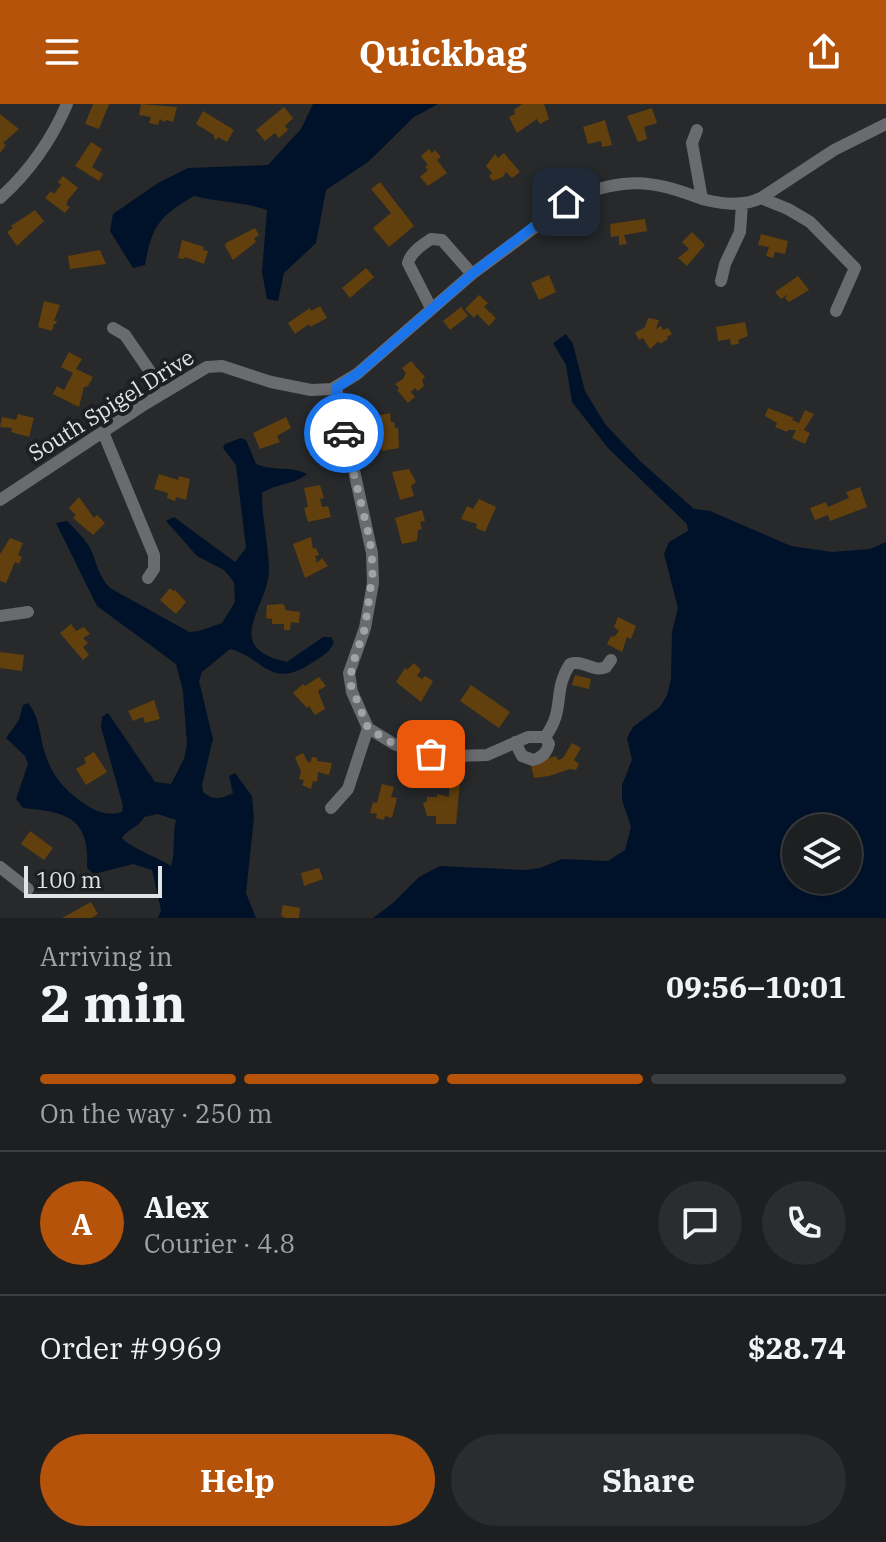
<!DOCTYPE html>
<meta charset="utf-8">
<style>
body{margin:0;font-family:"IBM Plex Serif",serif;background:#2a2c2d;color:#f1f3f6;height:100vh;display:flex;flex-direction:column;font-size:30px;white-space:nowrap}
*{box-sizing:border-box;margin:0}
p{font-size:26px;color:#a0a2a5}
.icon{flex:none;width:44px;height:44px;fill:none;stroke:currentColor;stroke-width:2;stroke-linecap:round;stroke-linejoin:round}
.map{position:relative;height:814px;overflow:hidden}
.details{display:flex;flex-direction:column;background:#1d1f20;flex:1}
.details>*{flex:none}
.fabs{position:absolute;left:782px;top:710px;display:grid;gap:16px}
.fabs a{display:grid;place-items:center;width:80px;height:80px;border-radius:50%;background:#1d1f20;box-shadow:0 2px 6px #0004,0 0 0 2px #3b3d3e;font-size:40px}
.scale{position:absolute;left:24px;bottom:20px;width:138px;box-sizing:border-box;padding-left:8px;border:4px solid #e1e3e4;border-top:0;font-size:22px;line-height:28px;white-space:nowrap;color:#e1e3e4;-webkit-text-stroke:6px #1d1f22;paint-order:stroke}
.pin{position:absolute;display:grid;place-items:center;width:68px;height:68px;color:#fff;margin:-34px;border-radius:16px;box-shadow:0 4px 12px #0006}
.courier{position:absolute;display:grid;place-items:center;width:80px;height:80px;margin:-40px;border:6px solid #1a73e8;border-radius:50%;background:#fff;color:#222;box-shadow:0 2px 10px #0007}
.headline em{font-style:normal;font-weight:700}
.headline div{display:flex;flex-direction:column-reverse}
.headline{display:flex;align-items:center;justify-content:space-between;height:136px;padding:0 40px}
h1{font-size:52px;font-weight:700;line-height:60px}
.bar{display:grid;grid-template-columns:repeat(4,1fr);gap:12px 8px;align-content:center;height:96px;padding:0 40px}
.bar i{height:10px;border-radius:6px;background:#3b3d3e}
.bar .on{background:#b45309}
.bar p{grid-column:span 4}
.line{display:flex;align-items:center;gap:20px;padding:0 40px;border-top:2px solid #3b3d3e}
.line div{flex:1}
.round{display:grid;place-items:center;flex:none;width:84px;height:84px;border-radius:42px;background:#2a2c2d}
.action{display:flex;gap:16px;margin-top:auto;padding:16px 40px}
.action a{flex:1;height:92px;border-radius:48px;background:#b45309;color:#fff;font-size:32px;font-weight:700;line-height:92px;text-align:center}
.action a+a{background:#2a2c2d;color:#f1f3f6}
header{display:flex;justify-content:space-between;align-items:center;height:104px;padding:0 40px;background:#b45309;color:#fff;font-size:36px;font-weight:700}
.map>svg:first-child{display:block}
</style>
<header><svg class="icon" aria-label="menu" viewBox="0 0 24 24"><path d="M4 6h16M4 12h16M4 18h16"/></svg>Quickbag<svg class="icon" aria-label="share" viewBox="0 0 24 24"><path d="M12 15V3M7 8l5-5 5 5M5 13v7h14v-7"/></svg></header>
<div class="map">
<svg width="886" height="814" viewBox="0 0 886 814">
<rect width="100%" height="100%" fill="#27292b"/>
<path fill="#001229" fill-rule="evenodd" d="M313,0H438L414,13L368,58L326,86L316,139L284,169L278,197L267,195L262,168L267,106C244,98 218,98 194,92C160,112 152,121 145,161L133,164L110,127L113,110L158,79L188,64L268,61L301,25Z
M566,230L573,240L585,287L605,320L640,357L694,405L710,407L791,442L832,448L870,445L886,438V814H373L393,799L419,773L440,762L525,766L540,764L562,755L608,757L625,746L631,723L622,696V681L632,656L627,634L633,623L660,603L667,591L671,575L672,528L678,504L664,450L669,438L688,427L687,420L608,344L572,298L566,261L553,239ZM796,724H848V776H796Z
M241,334L246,336L256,360C274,368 289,361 307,370C294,381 277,379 262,389C262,415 268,438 269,463C271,501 218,543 287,558L323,533H331L334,539C329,549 320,554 310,560C270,586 263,553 230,545L202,568L199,577L213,635L202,681L203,688C214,697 221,695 233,689L229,672L235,669L252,692L254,714L246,789L256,814H158L161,806L152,766L133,760L94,770L87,764C90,713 66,708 23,704L16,695L28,660L25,652L6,634L19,616L23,601L28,599C41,615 39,633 46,652C52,673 68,689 86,701C97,708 109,712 122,708L123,702L101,623L102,613L108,609L155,678L171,680L184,655L187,640L183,587L176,560L97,502L56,419L67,417C75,425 83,433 89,442C97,457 97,471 110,484L189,528L199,527L222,519L235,498L234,478L224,466L197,452L166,417L174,413L235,458L246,444L236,361L223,344L225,340ZM158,710L176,716C172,731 176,748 171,762C159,754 129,743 122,734C128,724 140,723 144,713Z"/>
<path fill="#61400d" d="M93,0H109L99,25L85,20Z
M141,0L177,3L173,18L166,16L164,18L160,15L158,21L149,19L151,13L139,11Z
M522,0H544L549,15L540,20L537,15L517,29L509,13L515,10L514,6Z
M284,3L293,14L285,22L288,26L279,34L275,29L265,37L256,26Z
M652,4L657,19L644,23L647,35L638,38L627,12Z
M203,7L234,26L227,38L218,33L216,36L214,34V31L196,20Z
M0,10L19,25L3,39L6,41L0,49Z
M605,16L612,41L602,43L601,37L588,40L583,23Z
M91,38L102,45L92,63L103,70L99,77L75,62Z
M429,45L432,49L435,46L441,53L437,56L447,69L428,82L420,73L428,66L425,63L428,61L421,52Z
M504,49L520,68L512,74L506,68L503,73L493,77L489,72L492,69L486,62L495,50L498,54Z
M63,72L78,84L68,96L66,101L70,103L65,109L45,94L51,87L54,90L61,81L58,78Z
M380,78L414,122L389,143L373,124L391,109L371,85Z
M35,106L44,117L17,142L7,128L13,124L11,122Z
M645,115L647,127L624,131L627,140L619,141V132L611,133L610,120Z
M255,124L259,131L254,134L256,138L233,156L225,142L226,139Z
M692,128L705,141L687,162L678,154L689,145L682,138Z
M761,130L788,137L785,150L775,148L773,154L766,152L769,143L758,141Z
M182,136L204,143L203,146L208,147L204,160L185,153L184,155L178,154Z
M100,146L106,160L70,165L68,152Z
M366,164L374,173L350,194L342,184Z
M549,171L556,188L539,196L531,179Z
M798,172L809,186L789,198L785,194L788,190L781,195L775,188Z
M479,191L488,199L484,203L496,214L489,222L477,210L474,214L465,205Z
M44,197L60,201L54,217H57L56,220H54L52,227L38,223Z
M320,202L327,214L310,223L309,220L295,230L288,219L310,204L311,207Z
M461,203L468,212L450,226L443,217Z
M648,214L659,216L656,225L661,222L663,226L668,224L672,230L667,233L668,235L660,240L659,237L650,245L643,234L639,236L635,229L645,223Z
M745,218L748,232L738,236L739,240L731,241L730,235L718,237L716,223Z
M69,248L82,255L76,265L93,273L88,282L84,283L79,303L53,290L57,282L64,286L73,269L61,263Z
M411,257L425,273L422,276L424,282L418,287L415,284L411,288L415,293L408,299L397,286L399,284L395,280L403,275L406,269L402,264Z
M768,304L794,314L792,316L799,319L805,306L814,310L804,326L810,329L805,340L792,334L796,326H788L787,328L775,323L777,319L765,312Z
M390,309L391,318H394L395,324H398L399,344L382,347L381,341L378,342L377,337L380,336L379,331L375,332L374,322L378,319L376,312Z
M18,310L34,314L29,333L11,328L12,324L0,323L2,313L16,316Z
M286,313L291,324L277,332L280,338L260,345L253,329Z
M409,365L416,378L411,382L414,392L400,396L392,368Z
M159,370L178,376L179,372L190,375L186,396L176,393L175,397L167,394L168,389L154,385Z
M320,381L324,394L320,395L322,403L328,402L331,413L308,418L304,404L308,403L304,384Z
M860,383L867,403L830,417L828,411L815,416L810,404L826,398L828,403L849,394L846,388Z
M79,393L94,414L97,411L105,419L93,431L73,414L76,411L69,404Z
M479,395L496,403L485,428L476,424L477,420L461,415L467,402L473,405Z
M422,406L425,417L420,418L422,425L418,426L417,437L402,440L395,414Z
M311,433L313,445L316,444L319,451L315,452L317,459L322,454L328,462L305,474L293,440Z
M10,434L23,439L18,451L22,453L19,460L15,458L6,479L0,477V450Z
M170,484L173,487L175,486L186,498L176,510L160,496Z
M282,500L285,502V506L300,508L299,519L291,518L290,526H284V520H272V515L266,514L267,501Z
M618,513L636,522L631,535L627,533L622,548L607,540L611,532L614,533L619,527L614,523Z
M71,520L76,527L84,523L90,530L83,534L88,539L83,543L89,551L83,556L60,529Z
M0,548L24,551L22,567L0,564Z
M414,559L421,566L417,572L422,575L425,572L433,577L421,598L396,578L405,564L407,566Z
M575,571L591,575L589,585L572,581Z
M319,573L326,582L318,587L325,605L315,611L309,602L307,604L293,589L303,580L305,582Z
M471,581L510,608L499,624L460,597Z
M154,596L160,615L145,619L143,613L133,617L128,607Z
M572,639L581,644L574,656L579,660L576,666L570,665L549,672L534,674L531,661L548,652L549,654L556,652L558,656L563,654Z
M94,648L107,668L86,681L76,665L86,659L84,654Z
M303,649L308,658L310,659L312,653L317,654V657L332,659L329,671L318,668L317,678L313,677L311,685L302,681L304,676L299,675L301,668L295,653Z
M460,677L456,720H436V712H427L423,699L427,697V693H437V690L449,693V678Z
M382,680L394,683L391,693L397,694L392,714L385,712L384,716L376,714L377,710L370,709L373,698L377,699Z
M30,727L53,744L44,756L21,740Z
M319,764L323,775L304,782L301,769Z
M91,798L98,810L92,814H62Z
M283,801L300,804L299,814H285L281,811Z"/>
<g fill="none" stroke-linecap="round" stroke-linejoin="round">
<path stroke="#696b6e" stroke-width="12" d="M697,26L692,39L702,95C722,100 742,103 761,94L788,105L810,118L855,164L836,207
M0,94C30,67 51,37 67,0
M761,94L834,46L886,20
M721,177L725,160L740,128L742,100
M431,204L408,159C411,148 422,141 431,135L442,136L472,170
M113,224L125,231L164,288
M336,284L372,449L373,479L365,524L349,569L352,588L368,624L394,640L409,646L455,652L487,651L528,633H545
M103,328L154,451V465L148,474
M0,396L145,300L207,263L222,262L271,278L311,286L332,285L357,270L472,170L577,92C627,73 654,76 702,95
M0,512L28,508
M545,633C566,605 552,588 570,560C583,555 593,569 606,563L611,556
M515,638L522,652L533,656C541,654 547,649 549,640L545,633
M331,704L348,685L368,624
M0,763L28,785"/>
</g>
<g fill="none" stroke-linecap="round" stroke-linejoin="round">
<path stroke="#a0a2a3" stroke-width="8" stroke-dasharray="0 14.4" d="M344,329L370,436L373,466L365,524L352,562L350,579L368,624L394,640L431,650"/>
<path stroke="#1a73e8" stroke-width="10" d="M344,329L336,284L357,270L472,170L566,98"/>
</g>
<g text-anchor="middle" stroke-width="8" stroke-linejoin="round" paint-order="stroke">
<g font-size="22" fill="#e1e3e4" stroke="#1d1f22">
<text transform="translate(111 301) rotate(-32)" y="8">South Spigel Drive</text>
</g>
</g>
</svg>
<div class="fabs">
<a><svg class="icon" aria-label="layers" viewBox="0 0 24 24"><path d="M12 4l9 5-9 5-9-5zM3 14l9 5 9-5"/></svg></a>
</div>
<div class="scale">100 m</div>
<div class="pin" style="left:431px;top:650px;background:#ea580c"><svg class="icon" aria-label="bag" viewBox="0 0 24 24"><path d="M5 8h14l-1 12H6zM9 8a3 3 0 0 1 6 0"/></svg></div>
<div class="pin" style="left:566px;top:98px;background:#1f2937"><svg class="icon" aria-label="home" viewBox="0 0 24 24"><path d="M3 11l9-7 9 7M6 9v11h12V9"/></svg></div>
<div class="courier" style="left:344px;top:329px"><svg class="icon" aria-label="car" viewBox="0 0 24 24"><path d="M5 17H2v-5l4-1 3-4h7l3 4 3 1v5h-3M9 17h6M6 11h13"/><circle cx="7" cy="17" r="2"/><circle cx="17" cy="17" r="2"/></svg></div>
</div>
<section class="details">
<div class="headline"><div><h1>2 min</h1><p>Arriving in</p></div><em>09:56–10:01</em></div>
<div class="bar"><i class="on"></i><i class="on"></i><i class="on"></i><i></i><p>On the way · 250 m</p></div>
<div class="line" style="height:144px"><b class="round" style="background:#b45309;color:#fff">A</b><div><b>Alex</b><p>Courier · 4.8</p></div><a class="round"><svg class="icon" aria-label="chat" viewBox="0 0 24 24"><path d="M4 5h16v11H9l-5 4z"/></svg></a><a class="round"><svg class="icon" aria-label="phone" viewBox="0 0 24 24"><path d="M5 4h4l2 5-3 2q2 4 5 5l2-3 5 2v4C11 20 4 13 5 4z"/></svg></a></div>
<div class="line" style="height:104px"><div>Order #9969</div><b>$28.74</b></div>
<div class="action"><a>Help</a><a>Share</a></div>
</section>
